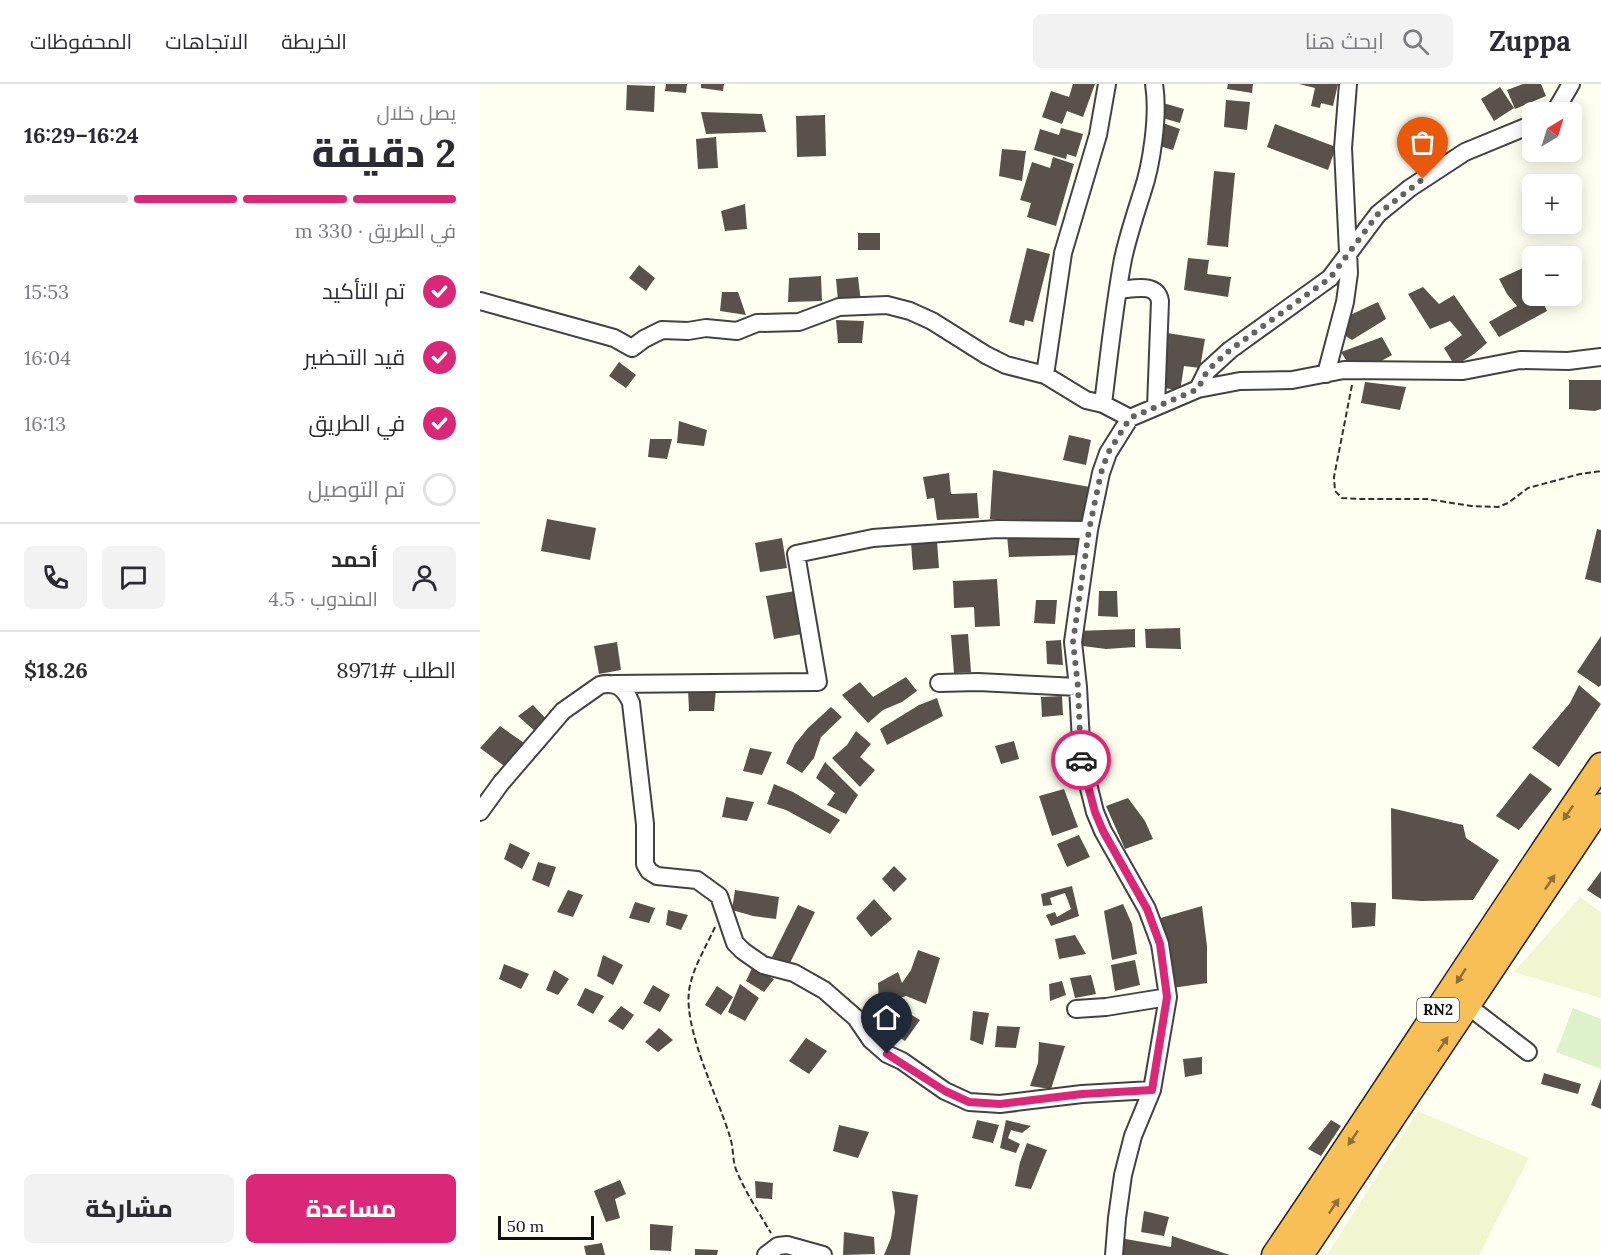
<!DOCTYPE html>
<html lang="ar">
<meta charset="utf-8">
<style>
body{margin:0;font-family:Lora,Cairo,serif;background:#f2f2f3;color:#2b2b33;direction:rtl;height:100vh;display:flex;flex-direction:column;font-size:22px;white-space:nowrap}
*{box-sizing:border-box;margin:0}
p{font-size:20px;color:#7c7c81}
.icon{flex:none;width:33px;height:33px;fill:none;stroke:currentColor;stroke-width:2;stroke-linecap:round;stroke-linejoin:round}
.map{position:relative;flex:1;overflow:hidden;direction:ltr}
.details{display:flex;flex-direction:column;background:#fff;width:480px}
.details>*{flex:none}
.needle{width:39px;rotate:38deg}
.fabs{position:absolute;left:1042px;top:18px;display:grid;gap:12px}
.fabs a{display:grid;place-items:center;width:60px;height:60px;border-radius:9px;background:#fff;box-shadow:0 3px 15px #0003;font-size:30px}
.scale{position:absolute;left:18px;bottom:15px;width:96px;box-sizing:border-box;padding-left:6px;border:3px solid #0f0f0f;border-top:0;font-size:16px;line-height:21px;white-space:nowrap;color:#0f0f0f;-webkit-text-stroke:4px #fff;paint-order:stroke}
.pin{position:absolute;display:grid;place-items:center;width:51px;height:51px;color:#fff;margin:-62px -26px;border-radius:50% 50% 50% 0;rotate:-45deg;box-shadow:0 0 6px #0007}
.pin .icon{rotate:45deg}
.courier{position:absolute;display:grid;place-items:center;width:60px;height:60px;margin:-30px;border:4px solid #db2777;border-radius:50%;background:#fff;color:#222;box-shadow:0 2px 8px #0007}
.headline em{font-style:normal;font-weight:800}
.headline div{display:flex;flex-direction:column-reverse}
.headline{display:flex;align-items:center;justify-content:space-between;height:102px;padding:0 24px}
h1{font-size:39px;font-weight:800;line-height:45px}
.bar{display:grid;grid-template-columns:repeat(4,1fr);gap:9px 6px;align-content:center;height:72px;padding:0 24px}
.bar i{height:8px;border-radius:4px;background:#e1e1e2}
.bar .selected{background:#db2777}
.bar p{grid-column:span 4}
.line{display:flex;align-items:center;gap:15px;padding:0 24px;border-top:2px solid #e1e1e2}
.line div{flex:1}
.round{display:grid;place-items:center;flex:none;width:63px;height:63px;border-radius:9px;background:#f2f2f3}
ol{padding:0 24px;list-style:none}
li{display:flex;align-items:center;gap:18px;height:66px}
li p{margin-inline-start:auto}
li .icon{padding:6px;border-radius:50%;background:#db2777;color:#fff;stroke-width:4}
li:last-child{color:#7c7c81}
li i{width:33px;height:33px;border:3px solid #e1e1e2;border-radius:50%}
.button{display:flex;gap:12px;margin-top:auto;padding:12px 24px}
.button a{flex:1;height:69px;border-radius:9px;background:#db2777;color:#fff;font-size:24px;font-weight:800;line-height:69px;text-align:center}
.button a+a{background:#f2f2f3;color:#2b2b33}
header{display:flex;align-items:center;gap:36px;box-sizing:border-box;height:84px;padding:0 30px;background:#fff;border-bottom:2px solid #e1e1e2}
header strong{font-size:28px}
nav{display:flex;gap:33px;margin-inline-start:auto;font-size:21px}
.search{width:420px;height:54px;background:#f2f2f3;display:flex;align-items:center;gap:15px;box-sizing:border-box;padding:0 21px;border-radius:9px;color:#7c7c81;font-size:22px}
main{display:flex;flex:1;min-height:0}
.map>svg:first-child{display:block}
</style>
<header>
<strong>Zuppa</strong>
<div class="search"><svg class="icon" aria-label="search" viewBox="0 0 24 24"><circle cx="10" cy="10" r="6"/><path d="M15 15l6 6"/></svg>ابحث هنا</div>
<nav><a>الخريطة</a><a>الاتجاهات</a><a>المحفوظات</a></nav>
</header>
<main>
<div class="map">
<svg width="1121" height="1171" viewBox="0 0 1121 1171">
<rect width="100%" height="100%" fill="#fffff1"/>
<path fill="#f2f6d0" d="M1100,813L1121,828V914L1034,888Z
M938,1027L1049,1074L999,1171H847Z"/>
<path fill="#ddf2cb" d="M1093,924L1121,935V985L1076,968Z"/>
<path fill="#58524b" d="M186,0H207L206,9L185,7Z
M221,0H244L243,7L221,4Z
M593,0H615L603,33L587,27L582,40L562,33L571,7L589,13Z
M748,0H773L772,9L747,5Z
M819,0H858L853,22L841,19L840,24L831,22L835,4Z
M1043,0H1061L1066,12L1035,25L1027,6Z
M147,1L175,2L174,28L146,26Z
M1020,3L1034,24L1014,37L1001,15Z
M746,16L770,18L767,46L744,43Z
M683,19L704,25L700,39L679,33Z
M221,28L282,30L286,48L226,50Z
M345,31L346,72L317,73L316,32Z
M680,38L700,45L693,66L673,60Z
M795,40L856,63L848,86L787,63Z
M581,44L603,50L596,73L587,70L586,75L554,66L560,45L579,51Z
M236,53L238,84L218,85L216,55Z
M522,65L546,67L542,97L519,92Z
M573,73L594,80L576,142L547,133L551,119L540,116L552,78L570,84Z
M734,87L755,89L748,163L727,161Z
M265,120L267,145L245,147L241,127Z
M378,149H400V166H378Z
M547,164L570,170L553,238L545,236L544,242L529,238Z
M708,174L729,176L727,190L751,193L748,213L704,206Z
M159,181L175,194L166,207L149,194Z
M1043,184L1053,202V212H1060L1067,227L1019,253L1009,238L1037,222L1027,210L1019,195Z
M341,192L342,217L308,218L309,194Z
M378,193L381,219L358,217L356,195Z
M943,203L959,220L974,211L1007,259L994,270L975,282L964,264L982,251L970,237L950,245L928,210Z
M242,208H258L266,231L240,227Z
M898,218L906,235L872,256L864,251L866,233Z
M356,236L384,237L382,259H358Z
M687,249L725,255L720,284L704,282L700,307L679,303Z
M902,253L912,271L896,280L871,284L861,268Z
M139,278L156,291L146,304L129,292Z
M1089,296H1121V325L1115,327L1089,325Z
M885,298L926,303L920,326L881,319Z
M199,337L227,346L224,362L197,359Z
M589,351L611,356L606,381L583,376Z
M170,355H192L187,375L168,373Z
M513,386L610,403L603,438L510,435Z
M469,389L471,410L497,409L499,434L457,436L454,414L447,415L443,393Z
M67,435L116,444L110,476L61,467Z
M1117,445L1121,446V499L1105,495Z
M602,449L603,471L529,473L527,451Z
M302,454L307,484L280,488L275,459Z
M457,457L459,484L433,486L431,459Z
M517,495L520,542L495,543L494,523L474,524L473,497Z
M315,507L322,550L294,555L286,512Z
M619,507H637L638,533L618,532Z
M556,516H577L575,540L554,539Z
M700,544L701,565L666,564L665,545Z
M655,545V563L626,565L595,561V547Z
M488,550L491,588L474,589L471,551Z
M1121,552V601L1119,603L1097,588Z
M581,556L583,581L567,580L566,557Z
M137,558L141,586L119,590L114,562Z
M426,593L437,607L422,618L403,626L388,639L362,611L380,598L393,613Z
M1099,601L1121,620L1079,683L1052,664L1090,619Z
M208,605H236L234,627H209Z
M582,612L583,631L562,633L561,613Z
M457,614L463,632L407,661L400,645L439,621Z
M53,621L70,639L57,649L38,632Z
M351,623L362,633L341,653L334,674L322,689L306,679L315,660L328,644Z
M20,642L47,661L27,684L0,664Z
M376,647L391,660L380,673L395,686L380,703L352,674L367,661Z
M534,657L539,675L521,680L515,662Z
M270,664L292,668L282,691L263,687Z
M345,678L378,711L366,730L347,721L355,709L336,694Z
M1050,689L1072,705L1039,746L1016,732Z
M294,700L313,708L360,736L350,750L306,726L287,720Z
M584,705L598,743L572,752L559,712Z
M246,713L274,718L267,737L242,733Z
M648,714L665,737L673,755L645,765L626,722Z
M911,724L983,741L986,754L1019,776L993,816L941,817L912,815Z
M599,751L610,773L587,783L577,760Z
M30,759L50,769L42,785L24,775Z
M58,778L76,783L69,803L52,796Z
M414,782L427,795L414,808L402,795Z
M1121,787V815L1107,806Z
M592,802L599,832L571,842L566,831L575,828L577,833L591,825L585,809L570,814L572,821L563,822L561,810Z
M88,806L103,811L93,833L77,828Z
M255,806L299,813L296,835L273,832L252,826Z
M394,815L412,835L391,853L376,834Z
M155,818L175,824L169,839L149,834Z
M871,818L896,819L895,842L872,844Z
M643,820L652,840L657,870L632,876L624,827Z
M318,821L335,828L310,879L292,873Z
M722,822L727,862V899L692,904L686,851L677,835Z
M188,826L208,831L201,846L186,841Z
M595,851L606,870L579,875L575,855Z
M438,866L460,874L446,920L426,912L399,921L398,899L418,888L422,899L431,886Z
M123,871L143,881L133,901L117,892Z
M655,876L660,901L635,907L631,881Z
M24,880L49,890L41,905L19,895Z
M272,884L294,895L284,908L266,897Z
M74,886L89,895L78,911L66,906Z
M611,891L616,910L595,914L590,894Z
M582,897L586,911L570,917L569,900Z
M260,900L279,914L265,937L248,928Z
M173,901L190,911L180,928L163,919Z
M237,902L253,913L241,931L225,921Z
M105,904L124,912L113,930L97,921Z
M415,921L440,936L425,957L404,943Z
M141,922L154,931L143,946L128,937Z
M493,927L509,929L503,961L490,956Z
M517,942L540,943L536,964L515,963Z
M179,944L193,956L178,968L165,958Z
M326,954L347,967L329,990L309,977Z
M559,958L585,962L571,1005L550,1002L558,979Z
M722,973V990L705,993L703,975Z
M1064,989L1101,1000L1098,1010L1061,1000Z
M1121,995V1025L1111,1021Z
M497,1036L519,1041L513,1059L492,1054Z
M526,1036L551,1042L542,1049L531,1046L528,1054L540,1060L536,1069L520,1064Z
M851,1036L861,1042L841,1072L828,1065Z
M359,1041L389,1048L378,1074L353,1067Z
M547,1059L567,1066L551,1105L535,1102L540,1078Z
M140,1096L146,1110L135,1115L140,1134L126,1138L114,1107Z
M275,1097L293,1099L292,1115L276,1114Z
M412,1107L438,1111L430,1171H404L411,1154L415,1128Z
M664,1127L689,1133L684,1152L661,1148Z
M170,1140L193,1142L191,1167L170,1166Z
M364,1148L394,1153L395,1170L363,1171Z
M692,1152L750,1171H639L640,1154L691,1163Z
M122,1159L125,1171H106L104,1162Z
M215,1165L238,1166L237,1171H215Z"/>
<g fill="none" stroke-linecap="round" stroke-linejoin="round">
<g stroke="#424242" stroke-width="20">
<path id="minor" d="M1073,28L1077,24L1091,0
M638,206C653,205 677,198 680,217L676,323
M0,217L134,254L152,264L164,255L182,246L208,247L226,244L257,247L277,239L319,238L359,223L407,221L430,227L452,237L506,271L526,281L565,291L606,316L623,320L650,334
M846,290L865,218L869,189L863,64L868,0
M565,291L583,169L618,51L627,0
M718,305L727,287L750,266L850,194L898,130L930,104L985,68L1053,40
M623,320C629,272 634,223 643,175C648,152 655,131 662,109C672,80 679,30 674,0
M459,599L498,598L598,603
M134,600L338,598L316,470L393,454L517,445L609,446
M0,728L21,699L83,627L120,601C136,597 145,604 151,619L165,740V780L169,787L177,792L217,796L239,812L255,859L263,867L283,881L314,889L344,906L376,934L391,956L407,970L422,977L465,1007L489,1018L520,1020L602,1010L672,1006
M988,922L1048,968
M596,925L626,923L688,913
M286,1171L298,1162L307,1161L343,1171
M634,1171L637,1134L643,1091L653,1052L672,1006L688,913L680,860L667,825L623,747L615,728L602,676L598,603L593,558L609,446L621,389L628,369L650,334L718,305L760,297L812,296L864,286L983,287L1040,276L1088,277L1121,273"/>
</g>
<g stroke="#202020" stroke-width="27">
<path id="highway" d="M794,1171C905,1008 1010,843 1121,681
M821,1171L1121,722"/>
</g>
<path stroke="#313131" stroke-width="2" stroke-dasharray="6 3" stroke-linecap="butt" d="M872,301L854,393L855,407L862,414L880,415H947L991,422L1018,423L1028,419L1048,404L1100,390L1121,387
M235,843C226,863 212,885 209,907C204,947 238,1013 250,1053C254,1065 252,1077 257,1088C266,1109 279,1129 291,1149"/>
<use href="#minor" stroke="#fff" stroke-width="16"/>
<use href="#highway" stroke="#f8bf56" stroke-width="24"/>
</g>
<defs><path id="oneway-solid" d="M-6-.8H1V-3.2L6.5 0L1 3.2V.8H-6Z" transform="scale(1.5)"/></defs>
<g fill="#8f7036">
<use href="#oneway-solid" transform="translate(1088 729) rotate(124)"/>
<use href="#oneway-solid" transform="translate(1070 798) rotate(-56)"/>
<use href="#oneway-solid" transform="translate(981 892) rotate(123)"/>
<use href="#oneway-solid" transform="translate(963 960) rotate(-56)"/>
<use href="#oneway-solid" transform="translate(873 1054) rotate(124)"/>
<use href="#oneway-solid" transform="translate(854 1122) rotate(-56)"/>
</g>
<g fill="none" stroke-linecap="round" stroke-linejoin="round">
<path stroke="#63635e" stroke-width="6" stroke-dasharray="0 10.8" d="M601,676L598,603L593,558L609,446L621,389L628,369L650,334L718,305L727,287L750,266L850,194L898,130L943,95"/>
<path stroke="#db2777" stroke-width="8" d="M407,970L465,1007L489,1018L520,1020L602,1010L672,1006L687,913L680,860L667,825L623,747L615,728L601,676"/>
</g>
<g text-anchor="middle" stroke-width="6" stroke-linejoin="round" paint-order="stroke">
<rect fill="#fff" stroke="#575757" stroke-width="1.5" x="937" y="914" width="42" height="24" rx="4.5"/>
<g font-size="15" font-weight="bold" fill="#0f0f0f">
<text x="958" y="931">RN2</text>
</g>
</g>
</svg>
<div class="fabs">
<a><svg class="needle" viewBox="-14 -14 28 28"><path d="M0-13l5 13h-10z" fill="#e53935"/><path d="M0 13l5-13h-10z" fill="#7c7c81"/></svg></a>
<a>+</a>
<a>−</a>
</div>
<div class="scale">50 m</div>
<div class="pin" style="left:943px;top:95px;background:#ea580c"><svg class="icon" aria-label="bag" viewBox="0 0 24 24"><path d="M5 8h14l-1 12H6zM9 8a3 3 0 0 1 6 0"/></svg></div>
<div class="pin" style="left:407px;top:970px;background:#1f2937"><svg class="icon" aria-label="home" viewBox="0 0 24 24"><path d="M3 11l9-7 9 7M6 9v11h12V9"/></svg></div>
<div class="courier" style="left:601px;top:676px"><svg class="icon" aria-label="car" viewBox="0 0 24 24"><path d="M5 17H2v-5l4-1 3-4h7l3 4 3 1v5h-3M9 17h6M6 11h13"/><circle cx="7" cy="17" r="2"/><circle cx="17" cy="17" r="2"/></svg></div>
</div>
<section class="details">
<div class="headline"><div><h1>2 دقيقة</h1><p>يصل خلال</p></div><em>16:24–16:29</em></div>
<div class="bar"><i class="selected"></i><i class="selected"></i><i class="selected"></i><i></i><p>في الطريق · 330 m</p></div>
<ol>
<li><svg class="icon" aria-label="check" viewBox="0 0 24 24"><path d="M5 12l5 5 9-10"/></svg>تم التأكيد<p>15:53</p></li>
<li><svg class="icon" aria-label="check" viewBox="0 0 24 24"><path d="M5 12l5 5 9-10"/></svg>قيد التحضير<p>16:04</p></li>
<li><svg class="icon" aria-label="check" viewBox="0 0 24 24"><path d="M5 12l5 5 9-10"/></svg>في الطريق<p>16:13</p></li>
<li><i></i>تم التوصيل</li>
</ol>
<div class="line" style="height:108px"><a class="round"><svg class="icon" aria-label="person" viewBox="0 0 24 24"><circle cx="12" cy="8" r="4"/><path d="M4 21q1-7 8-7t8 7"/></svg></a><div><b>أحمد</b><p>المندوب · 4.5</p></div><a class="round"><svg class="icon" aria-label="chat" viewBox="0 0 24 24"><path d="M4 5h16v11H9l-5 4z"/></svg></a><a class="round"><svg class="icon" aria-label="phone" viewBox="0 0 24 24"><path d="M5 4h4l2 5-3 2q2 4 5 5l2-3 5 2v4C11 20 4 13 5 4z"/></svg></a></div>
<div class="line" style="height:78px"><div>الطلب #8971</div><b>$18.26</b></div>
<div class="button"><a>مساعدة</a><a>مشاركة</a></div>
</section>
</main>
